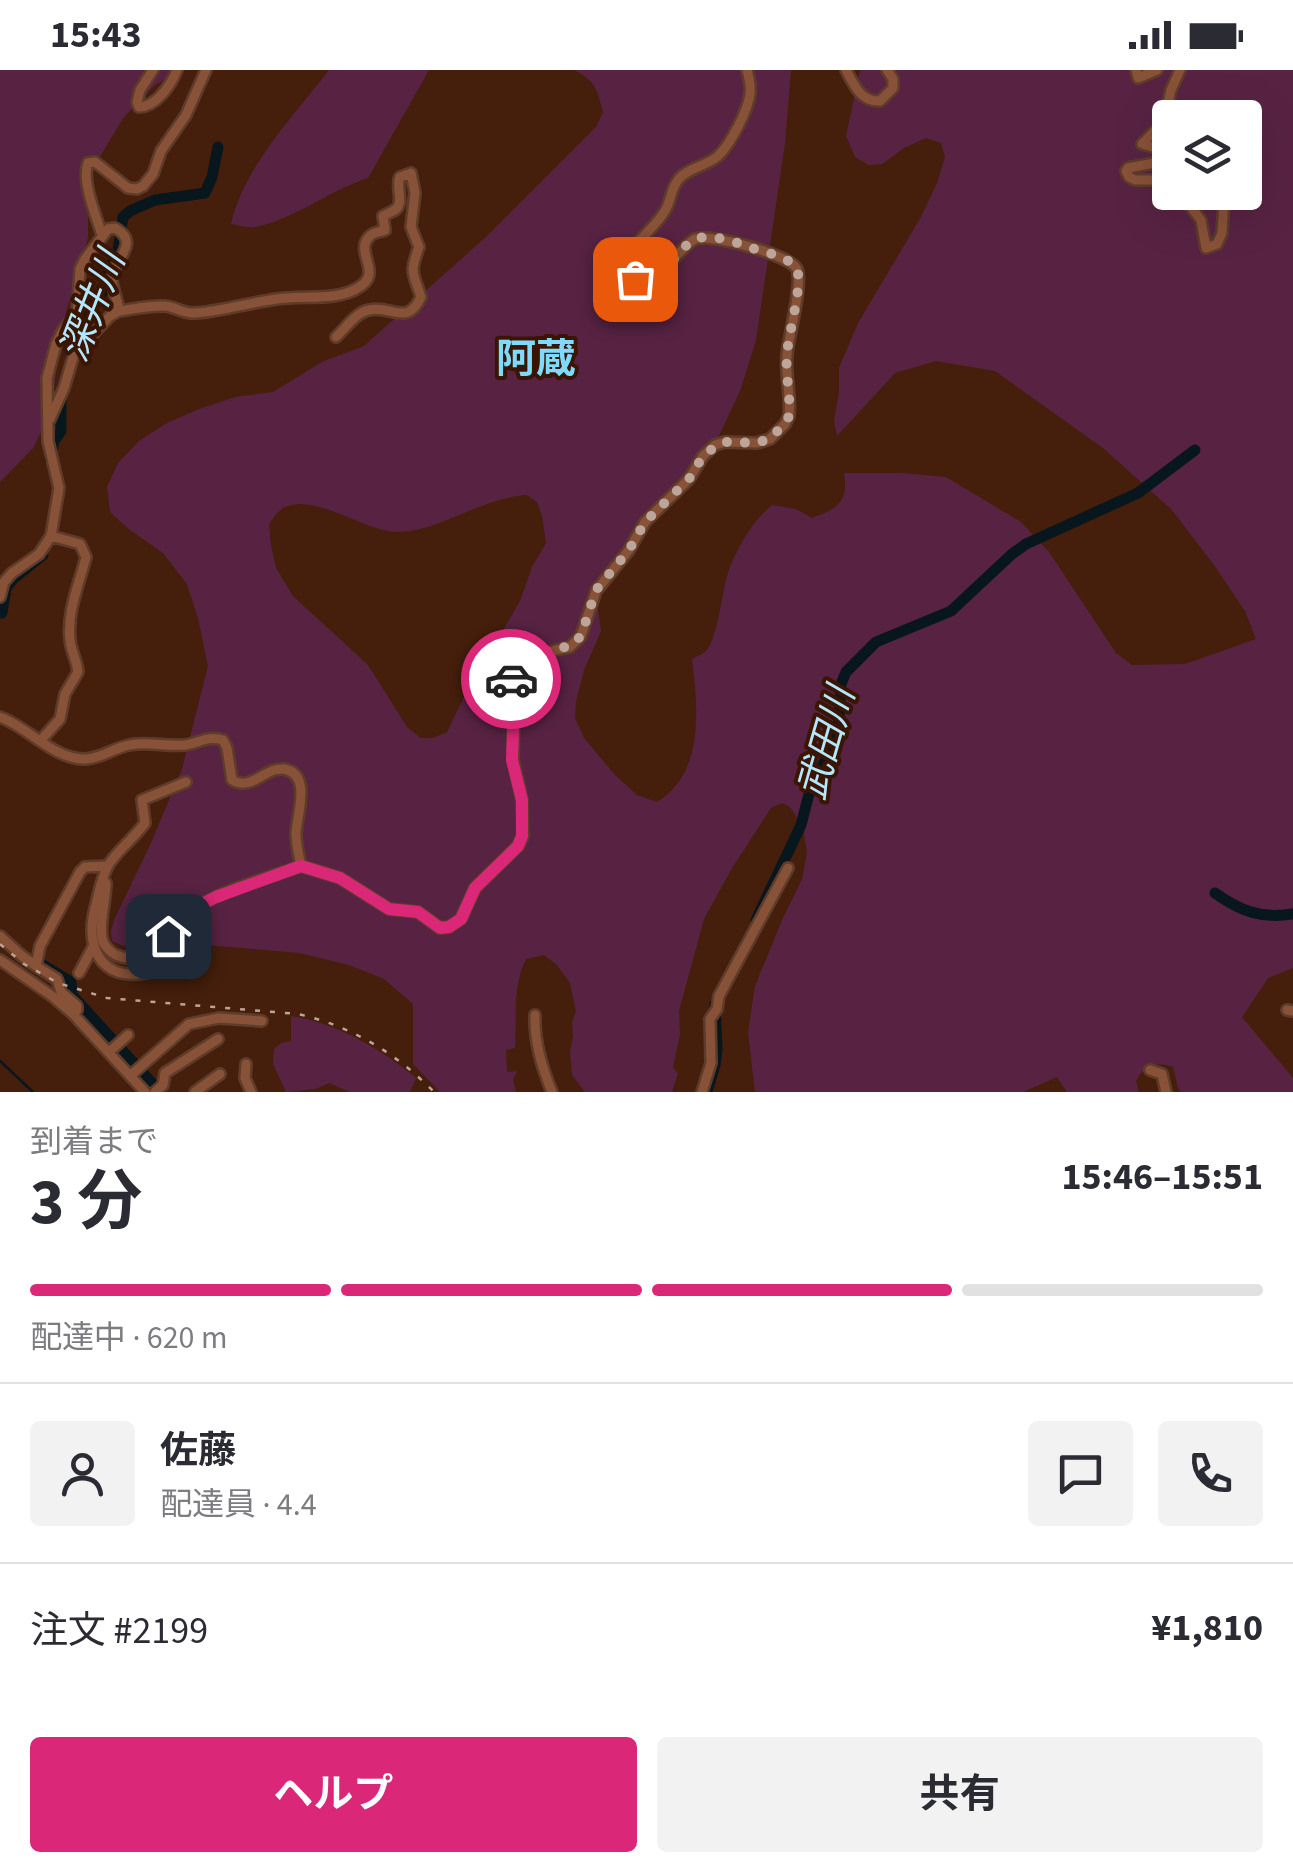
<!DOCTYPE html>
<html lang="ja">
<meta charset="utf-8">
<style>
body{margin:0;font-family:"Source Sans 3","Noto Sans JP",sans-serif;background:#f2f2f3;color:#2b2b33;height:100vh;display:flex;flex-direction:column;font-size:38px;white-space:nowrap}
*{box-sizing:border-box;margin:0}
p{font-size:32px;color:#7c7c81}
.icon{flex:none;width:55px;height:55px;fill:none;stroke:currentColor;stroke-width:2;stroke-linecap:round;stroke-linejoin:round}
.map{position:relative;height:1022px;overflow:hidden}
.sheet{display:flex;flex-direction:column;background:#fff;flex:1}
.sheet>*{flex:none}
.controls{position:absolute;left:1152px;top:30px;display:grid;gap:20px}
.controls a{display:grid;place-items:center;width:110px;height:110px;border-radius:10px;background:#fff;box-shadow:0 10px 40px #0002;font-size:50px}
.pin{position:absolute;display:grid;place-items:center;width:85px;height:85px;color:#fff;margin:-42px;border-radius:20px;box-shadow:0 5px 15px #0006}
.courier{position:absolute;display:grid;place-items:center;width:100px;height:100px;margin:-50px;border:8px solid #db2777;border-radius:50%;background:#fff;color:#222;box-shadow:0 2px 12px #0007}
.headline em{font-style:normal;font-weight:700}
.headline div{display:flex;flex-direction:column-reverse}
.headline{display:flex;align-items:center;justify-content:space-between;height:170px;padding:0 30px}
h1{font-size:65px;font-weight:700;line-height:75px}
.bar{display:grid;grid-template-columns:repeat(4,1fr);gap:15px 10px;align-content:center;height:120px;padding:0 30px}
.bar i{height:12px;border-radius:8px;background:#e1e1e2}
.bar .active{background:#db2777}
.bar p{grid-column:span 4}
.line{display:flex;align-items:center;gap:25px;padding:0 30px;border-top:2px solid #e1e1e2}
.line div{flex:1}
.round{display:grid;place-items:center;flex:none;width:105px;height:105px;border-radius:10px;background:#f2f2f3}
.primary-button{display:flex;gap:20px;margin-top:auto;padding:20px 30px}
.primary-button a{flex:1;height:115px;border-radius:10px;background:#db2777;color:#fff;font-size:40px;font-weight:700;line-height:115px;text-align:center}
.primary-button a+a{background:#f2f2f3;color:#2b2b33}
.status{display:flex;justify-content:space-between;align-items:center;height:70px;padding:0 50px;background:#fff;direction:ltr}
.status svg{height:28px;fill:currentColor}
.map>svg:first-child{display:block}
</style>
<div class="status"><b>15:43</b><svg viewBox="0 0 49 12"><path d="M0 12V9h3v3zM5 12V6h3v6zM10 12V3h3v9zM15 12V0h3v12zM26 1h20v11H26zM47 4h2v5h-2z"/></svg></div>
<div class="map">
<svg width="1293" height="1022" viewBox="0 0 1293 1022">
<rect width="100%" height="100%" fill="#451f0b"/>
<path fill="#582343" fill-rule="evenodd" d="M0,0H181L155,15L123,48L88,107V168L57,273L55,312L43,358L33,378L0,412Z
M329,0H429L368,108C330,120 293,150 255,157C247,158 238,155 231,154C245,95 293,47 329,0Z
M574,0H791L785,73L756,270L740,321L715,374L699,387L663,430L642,446L633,466L622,483L594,513L601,561L584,600L576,631L575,648L584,668L615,705L637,725L657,732C705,703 698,637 692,589C697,586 702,585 706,581C718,568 722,521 728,503C737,477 751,453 772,435L796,439L812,448C837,439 849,432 844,403H903L946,407L1021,452L1049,482L1116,583L1132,595L1185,594L1256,569L1245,541L1214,495L1172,440L1103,378L995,301L936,291L895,303L837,366L834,351L839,322V298L858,253L921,147L937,113L945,87L941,73L926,68L904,78L882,94L869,95L855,87L846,66L860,0H1293V898L1268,908L1242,947L1293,1008V1022H1181L1178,1018L1173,997C1156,991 1144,995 1136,1011L1139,1022H1067L1057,1007L1023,1022H755L748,962L755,916L783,848L802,809L807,783L803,758L791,738L782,733L771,738L732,798L704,849L679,941L680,965L673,997L678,1004L672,1022H585L572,1005L570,982L573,967L572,952L576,942L570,913L557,895L544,885L526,889C512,916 517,948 515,978L506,980L507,1002L517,1001L513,1010L516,1022H440L413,994V934L384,909L349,895L299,883L183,873L124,876L112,871L111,861L114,850L151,773L182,699L208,596L198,548L187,514L163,483L130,460L110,442L107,417L118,393L139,371L167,353L199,339L235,327L273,322L322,292L364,276L488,165L596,57L603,42C597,19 596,11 574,0ZM1170,48H1245V122H1170ZM527,425L537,432L542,446L546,473L532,497L520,531L465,625L447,662L433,668H421L407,657L368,595L293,526L276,498L271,476L269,454C274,447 278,440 285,437C316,423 367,463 399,462C440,461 483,427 527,425Z
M291,946C337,953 381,979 416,1008L410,1022H350L329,1013L315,1019L286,1022L273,994L274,979L281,973L291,971Z"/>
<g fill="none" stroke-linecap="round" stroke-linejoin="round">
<path stroke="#08171e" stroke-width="2.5" d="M0,991L33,1022"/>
<path stroke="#08171e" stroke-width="11" d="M71,289L76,256L107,216V205L118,180L123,147L130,141L155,130L205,123L212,107L218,77
M50,389L54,371L61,361V326
M2,543L6,518L13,509L43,485
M1215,823C1240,841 1261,849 1293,844
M756,850L801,755L809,724L834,671L839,650L841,614L846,602L876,572L951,541L1012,484L1026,474L1138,423L1195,380
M38,892L71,912L72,925L160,1022
M707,1022L715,995L717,979L715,934"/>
<g stroke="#5f3c2a" stroke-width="14">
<path id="minor" d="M153,0L140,20L137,32L139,37C156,37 171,15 177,0
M846,0C854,15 861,32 880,31L893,18V9L887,0
M1136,0L1138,8L1157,0
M1170,82L1142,74L1164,52L1171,20L1180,0
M1170,90L1128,98L1126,101L1129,107L1135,110H1153L1170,116
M1179,122L1201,150L1206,178L1217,174L1222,163L1224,131
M102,165C96,146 81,110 88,93L95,92L128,118L137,119L143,116L153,104L161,81L186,45L206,0
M50,349L64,318L74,284L110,246L119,241
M0,527L4,512L12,503L39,484L51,466L59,418L48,371L47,308L56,274L63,260L77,243L80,199L85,189L108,159L115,158C142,173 113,190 112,208C112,219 118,230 119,241C134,239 150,235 165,236C176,237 184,244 195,243C226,241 257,230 287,228C310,226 336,230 356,219C387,203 351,182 371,165C375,162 380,162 385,160L383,146C387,144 391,142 395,140C405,133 395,117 400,107L411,103L415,123L411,157L419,177C409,204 413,202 421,227C407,257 392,235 369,240C356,242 345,259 336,267
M0,647C28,657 53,689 84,689C100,689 114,678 129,675C148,671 166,677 185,675C199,673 209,665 223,670L227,678L232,710C252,722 264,697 284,699C313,704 296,747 296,764C296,775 299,786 301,796L340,808L389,839L418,842L440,858L449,857L461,849L475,818L518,776L523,766L522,730L513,690L514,633L510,598L516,589L570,577L581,566L596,521L629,480L645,452L689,409L703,386L715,375L725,372L757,373L770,369L785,354L789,346C791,325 785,305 787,284C789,265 803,214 797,199C790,185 710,163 695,169C675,179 646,240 624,196C630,173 655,160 666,139C671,130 671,119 678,110C687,98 707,96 718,86C730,75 749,39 750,23C751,15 749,8 747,0
M41,670L60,649L65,624L78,602C77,591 71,581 70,570C67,540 79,515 86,487L80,474L51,466
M186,712L142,730L145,753C134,768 119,779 109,794C101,807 99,824 95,838C83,885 108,916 157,900C171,896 185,887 198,880
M106,813C106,829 99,853 102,868C103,875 110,882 116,885C153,901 174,851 199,836C228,818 269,808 301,796
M0,866L22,886L36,896
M0,890L52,926L73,944L145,1022
M79,903L94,875
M1287,940L1293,941
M73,944L77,940V936L61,922L57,909L36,896L40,876L80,802L85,797L108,796
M535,945C534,971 542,998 552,1022
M109,982L128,965
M246,994L245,1008L251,1022
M1150,1000L1162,1004L1166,1022
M130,1006L189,954L219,948L262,951
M155,1022L163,1015L165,1003L218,969
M195,1022L220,1004
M702,1022L711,993L710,949L717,939L719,926L788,798"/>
</g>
<use href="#minor" stroke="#885238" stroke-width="9"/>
<path stroke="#bca499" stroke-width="2.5" stroke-dasharray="5 10" stroke-linecap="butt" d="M0,874L24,894L58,913L107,928L298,944C351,956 396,983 434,1022"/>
</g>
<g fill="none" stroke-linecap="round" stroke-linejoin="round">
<path stroke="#bda599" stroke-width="10" stroke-dasharray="0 18" d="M511,609L510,598L516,588L570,576L581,566L596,520L629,480L645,452L689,409L703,386L716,376L725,372L758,373L770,368L785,354L789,346C791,325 785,305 787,284C788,265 803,215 797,200C791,186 762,182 749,177C735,172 710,163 696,169C673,179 665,218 635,209"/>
<path stroke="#db2777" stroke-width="12" d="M168,866L196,837L216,827L301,796L340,808L389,839L418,842L440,858L449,857L461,849L475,818L518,776L522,766V730L512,690L514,633L511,609"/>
</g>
<g text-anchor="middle" stroke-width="8" stroke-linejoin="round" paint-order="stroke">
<g font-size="38" font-style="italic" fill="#b4e7fd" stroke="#3a1502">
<text transform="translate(92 236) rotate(-69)" y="13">深井川</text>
<text transform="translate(826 673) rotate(-74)" y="13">武田川</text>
</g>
<g font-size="40" font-weight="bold" fill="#80dafe" stroke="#3a1502">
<text x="536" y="302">阿蔵</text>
</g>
</g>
</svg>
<div class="controls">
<a><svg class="icon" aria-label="layers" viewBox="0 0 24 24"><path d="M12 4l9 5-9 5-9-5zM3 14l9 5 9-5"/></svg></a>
</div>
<div class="pin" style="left:635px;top:209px;background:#ea580c"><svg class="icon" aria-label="bag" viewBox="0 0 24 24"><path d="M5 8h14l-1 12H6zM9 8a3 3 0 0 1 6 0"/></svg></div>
<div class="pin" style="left:168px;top:866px;background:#1f2937"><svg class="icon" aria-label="home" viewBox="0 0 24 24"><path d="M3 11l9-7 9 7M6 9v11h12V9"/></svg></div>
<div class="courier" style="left:511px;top:609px"><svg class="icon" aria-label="car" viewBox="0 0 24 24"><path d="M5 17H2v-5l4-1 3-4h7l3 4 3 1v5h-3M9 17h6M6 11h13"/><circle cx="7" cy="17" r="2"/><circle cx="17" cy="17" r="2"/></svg></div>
</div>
<section class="sheet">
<div class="headline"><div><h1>3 分</h1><p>到着まで</p></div><em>15:46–15:51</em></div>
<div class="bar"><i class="active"></i><i class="active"></i><i class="active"></i><i></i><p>配達中 · 620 m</p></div>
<div class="line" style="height:180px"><a class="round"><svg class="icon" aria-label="person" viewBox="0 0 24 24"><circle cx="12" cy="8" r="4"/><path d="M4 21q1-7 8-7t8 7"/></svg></a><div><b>佐藤</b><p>配達員 · 4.4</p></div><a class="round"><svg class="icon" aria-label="chat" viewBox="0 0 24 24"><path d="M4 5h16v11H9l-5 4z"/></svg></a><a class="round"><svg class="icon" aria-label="phone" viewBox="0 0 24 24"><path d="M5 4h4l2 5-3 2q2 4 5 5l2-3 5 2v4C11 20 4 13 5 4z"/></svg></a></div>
<div class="line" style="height:130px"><div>注文 #2199</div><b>¥1,810</b></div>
<div class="primary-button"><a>ヘルプ</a><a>共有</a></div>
</section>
